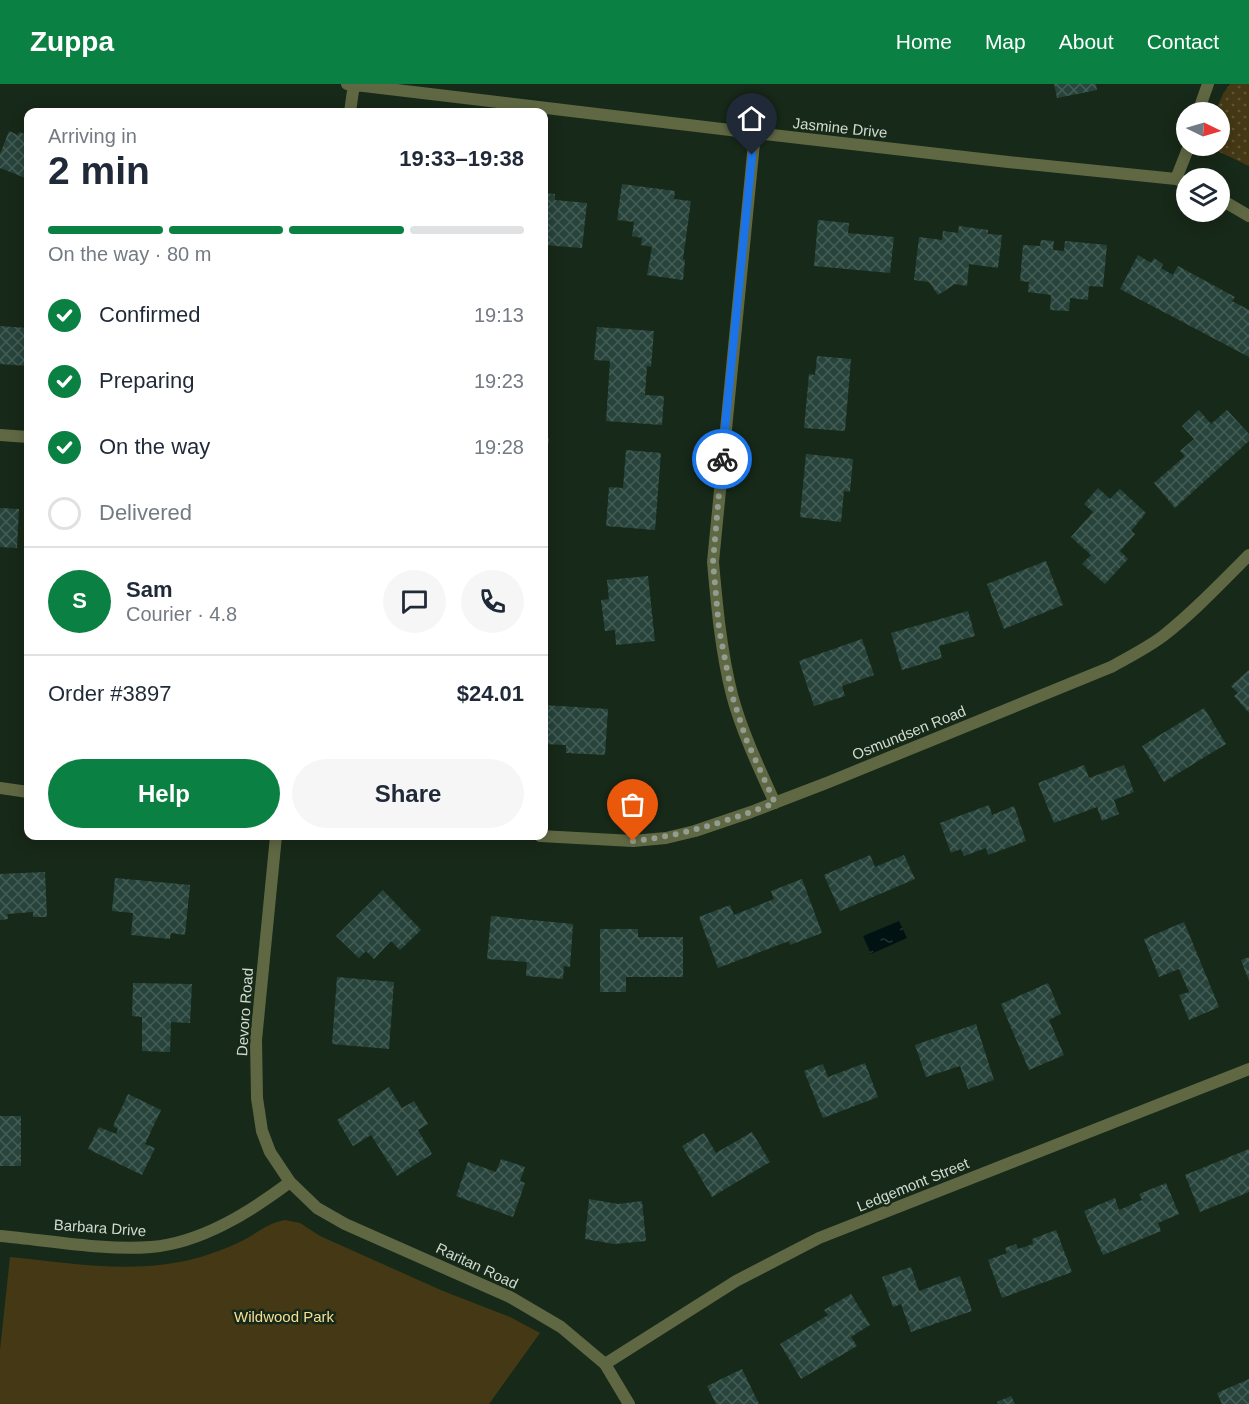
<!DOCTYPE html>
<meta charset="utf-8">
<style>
body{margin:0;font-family:Arial,sans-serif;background:#f6f6f7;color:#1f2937;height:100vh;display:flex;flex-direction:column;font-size:22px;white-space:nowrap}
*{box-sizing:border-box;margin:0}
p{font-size:20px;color:#747a83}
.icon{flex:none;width:33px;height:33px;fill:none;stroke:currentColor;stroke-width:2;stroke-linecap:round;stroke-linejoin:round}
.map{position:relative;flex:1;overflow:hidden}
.panel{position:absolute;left:24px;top:24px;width:524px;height:732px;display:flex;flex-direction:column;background:#fff;border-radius:12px;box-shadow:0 3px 15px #0003}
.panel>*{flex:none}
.needle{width:39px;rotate:95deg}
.fabs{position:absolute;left:1176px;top:18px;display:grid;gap:12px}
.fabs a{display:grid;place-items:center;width:54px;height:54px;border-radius:50%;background:#fff;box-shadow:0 3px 15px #0003;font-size:30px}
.pin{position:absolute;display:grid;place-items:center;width:51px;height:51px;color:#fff;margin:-62px -26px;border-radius:50% 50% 50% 0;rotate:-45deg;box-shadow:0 0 6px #0007}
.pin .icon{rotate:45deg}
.courier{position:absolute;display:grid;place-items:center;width:60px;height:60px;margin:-30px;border:4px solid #1a73e8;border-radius:50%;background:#fff;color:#222;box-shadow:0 2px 8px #0007}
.head em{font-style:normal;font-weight:600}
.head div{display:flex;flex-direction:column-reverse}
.head{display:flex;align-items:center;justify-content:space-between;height:102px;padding:0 24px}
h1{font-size:39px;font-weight:600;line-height:45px}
.bar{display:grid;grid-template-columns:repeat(4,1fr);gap:9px 6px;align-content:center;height:72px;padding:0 24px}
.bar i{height:8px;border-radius:4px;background:#e0e1e3}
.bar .current{background:#0b8043}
.bar p{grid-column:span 4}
.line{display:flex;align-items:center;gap:15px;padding:0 24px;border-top:2px solid #e0e1e3}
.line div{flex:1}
.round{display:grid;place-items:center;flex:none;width:63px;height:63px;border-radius:32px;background:#f6f6f7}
ol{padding:0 24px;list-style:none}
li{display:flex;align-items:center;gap:18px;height:66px}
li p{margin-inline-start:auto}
li .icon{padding:6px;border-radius:50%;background:#0b8043;color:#fff;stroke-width:4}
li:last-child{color:#747a83}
li i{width:33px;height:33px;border:3px solid #e0e1e3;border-radius:50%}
.action{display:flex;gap:12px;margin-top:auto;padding:12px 24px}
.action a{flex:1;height:69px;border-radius:36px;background:#0b8043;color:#fff;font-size:24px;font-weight:600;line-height:69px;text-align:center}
.action a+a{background:#f6f6f7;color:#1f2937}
header{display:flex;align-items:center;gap:36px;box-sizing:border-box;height:84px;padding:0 30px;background:#0b8043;color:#fff}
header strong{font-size:28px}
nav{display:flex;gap:33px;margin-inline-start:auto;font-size:21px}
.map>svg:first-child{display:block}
</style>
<header>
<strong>Zuppa</strong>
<nav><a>Home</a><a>Map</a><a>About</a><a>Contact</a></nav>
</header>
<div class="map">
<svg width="1249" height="1320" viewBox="0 0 1249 1320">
<defs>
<pattern id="grass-dots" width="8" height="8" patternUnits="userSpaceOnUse" patternTransform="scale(1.5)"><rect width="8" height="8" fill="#453915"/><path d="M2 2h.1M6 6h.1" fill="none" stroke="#5f5536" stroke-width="1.8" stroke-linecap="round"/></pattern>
<pattern id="water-ripples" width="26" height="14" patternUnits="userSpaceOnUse" patternTransform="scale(1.5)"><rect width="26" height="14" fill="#011213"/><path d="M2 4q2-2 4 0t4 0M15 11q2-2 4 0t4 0" fill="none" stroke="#253434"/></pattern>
<pattern id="building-cross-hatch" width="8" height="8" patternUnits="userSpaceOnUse" patternTransform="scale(1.5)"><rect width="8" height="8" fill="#27433b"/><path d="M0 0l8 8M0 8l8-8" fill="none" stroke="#455e56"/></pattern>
</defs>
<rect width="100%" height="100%" fill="#172918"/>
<path fill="url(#grass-dots)" d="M1230,0H1249V82L1207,62H1220V28H1215L1223,10Z"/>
<path fill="#453915" d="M285,1136L300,1139L320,1152L443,1207L510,1233L540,1249L489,1320H0V1266L10,1173C72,1179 135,1191 197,1174C211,1170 227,1164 240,1158C256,1150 267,1139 285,1136Z"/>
<path fill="url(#water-ripples)" d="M899,837L907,854L871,870L863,852Z"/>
<path fill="url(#building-cross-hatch)" d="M1054,0H1096L1097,6L1057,14Z
M9,47L18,51L19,48L28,51V95L0,84V70Z
M622,100L675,107L674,115L691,117L683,175L685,176L683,196L647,191L652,163L641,161L642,154L632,152L634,138L617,136Z
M543,109L555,110V116L587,119L582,164L543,161Z
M818,136L849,139L848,149L894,153L890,189L814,182Z
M959,142L988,146V150L1002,151L998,184L969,180L967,202L955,200L938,211L929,198L914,196L919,153L942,156L943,147L958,149Z
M1041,156L1054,157L1053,166L1064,167L1065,157L1107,161L1103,203L1089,202L1088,216L1070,214L1069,227L1050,226L1051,211L1028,208L1029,198L1020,197L1023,161L1040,162Z
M1138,171L1151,179L1154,174L1163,180L1161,184L1173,191L1178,182L1235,213L1232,217L1249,226V273L1120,205Z
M0,242L28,244V282L0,280Z
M597,243L654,247L651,283L647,282L645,311L664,312L662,341L606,337L610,277L594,276Z
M817,272L851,275L845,347L804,344L809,290L815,291Z
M1199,326L1211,340L1227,326L1249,350V357L1175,424L1154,399L1185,372L1180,367L1194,355L1182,342Z
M543,354H549L547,369H543Z
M626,366L661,369L655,446L606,442L609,403L623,404Z
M806,370L853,375L850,408L844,407L841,438L800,433Z
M1098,404L1110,415L1120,405L1146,429L1131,447L1135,450L1120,467L1128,475L1105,500L1082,480L1091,471L1071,453L1093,428L1084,420Z
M0,424L19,425L17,464L0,463Z
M1046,477L1063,521L1004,545L987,500Z
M648,492L655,557L616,561L615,546L605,547L601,516L609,515L607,496Z
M968,527L975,552L939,562L942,574L902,586L891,549Z
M862,555L874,591L842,602L845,612L814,622L799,577Z
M27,579H28V607H24Z
M1249,586V629L1234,612L1238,609L1231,602Z
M543,621L608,625L605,671L566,669V661L543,660Z
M1204,624L1226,660L1164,698L1142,662Z
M1084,681L1089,694L1124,681L1134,708L1114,716L1119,730L1102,737L1097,723L1054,739L1038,699Z
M989,721L992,731L1014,722L1026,757L988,771L986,764L964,772L961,765L951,769L940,739Z
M870,771L875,783L904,771L915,795L840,827L824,791Z
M45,788L47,833H33V828L7,830L8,835L0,836V790Z
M115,794L190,801L185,851L171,849L170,855L131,851L133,829L112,827Z
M802,795L822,849L790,861L789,857L718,884L699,833L730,821L734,831L774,815L771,807Z
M383,806L421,846L400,866L391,857L374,875L366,867L359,874L336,852Z
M491,832L573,840L570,883L564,882L563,895L526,892L527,878L487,875Z
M1184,838L1219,923L1189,936L1179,911L1189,908L1179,885L1159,893L1144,855Z
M600,845H638V853H683V893H626V908H600Z
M1249,873V897L1241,876Z
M337,893L394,898L389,965L332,960Z
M133,899L192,900L190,939L171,938L170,968L142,967V933L132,932Z
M1048,899L1061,930L1049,936L1064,971L1029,986L1001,920Z
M976,940L994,996L968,1005L960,982L926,993L915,961Z
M865,979L878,1013L823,1034L804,987L823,980L828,993Z
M389,1003L402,1024L414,1017L428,1040L418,1046L432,1070L397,1092L371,1051L353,1062L337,1036Z
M128,1010L161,1026L145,1060L155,1064L142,1091L88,1065L99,1043L116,1050L118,1045L113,1042Z
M0,1032H21V1082H0Z
M752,1048L770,1078L712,1113L682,1062L704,1049L716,1069Z
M1249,1065V1108L1200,1128L1185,1091Z
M501,1075L525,1083L520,1097L525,1099L513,1133L456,1112L468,1078L496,1088Z
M1166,1099L1179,1130L1158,1139L1161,1147L1103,1171L1084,1127L1115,1114L1119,1126L1142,1116L1139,1110Z
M589,1115L618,1120L642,1117L646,1157L614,1160L585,1155Z
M1056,1146L1072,1188L1002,1214L988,1176L1007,1169L1005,1164L1016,1160L1018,1165L1033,1160L1032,1155Z
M911,1183L919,1207L960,1192L972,1227L911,1248L901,1220L893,1223L882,1193Z
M851,1210L870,1241L851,1253L857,1262L801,1295L780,1260L828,1231L824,1226Z
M742,1285L759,1320H716L707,1302Z
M1249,1295V1320H1222L1217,1309Z
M1011,1312L1015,1320H998L997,1318Z"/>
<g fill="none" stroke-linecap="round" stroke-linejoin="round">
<path stroke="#606843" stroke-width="12" d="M347,0L755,49L1008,78L1176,95L1186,99
M350,28L354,0
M1198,28L1208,0
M755,49L713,478C717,523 721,567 732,611C742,648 759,684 775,719
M1176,95L1189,62
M1220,115L1249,132
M0,351L28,353
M0,704L28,708
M276,752L256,956L257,1014L262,1047L270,1068L290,1098L317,1124L345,1140L510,1213L561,1243L605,1280L629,1320
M540,752L633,757L666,754L695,747L751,728L829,698L1111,583C1129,573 1147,564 1163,552C1194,528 1222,498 1249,471
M0,1152C47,1156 105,1167 151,1163C201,1159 250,1128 290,1098
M605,1280L736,1197L819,1154L1249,985"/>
</g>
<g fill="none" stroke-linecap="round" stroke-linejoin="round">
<path stroke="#909d90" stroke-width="6" stroke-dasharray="0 10.8" d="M633,757C683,752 727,737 775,719L746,655L732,611L719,545L713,478L722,375"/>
<path stroke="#1a73e8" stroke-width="8" d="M722,375L752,71"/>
</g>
<g text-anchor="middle" stroke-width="5" stroke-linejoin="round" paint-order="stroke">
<g font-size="15" fill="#d1dcd1" stroke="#172918">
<text transform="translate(840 44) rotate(6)" y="5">Jasmine Drive</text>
<text transform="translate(909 649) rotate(-22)" y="5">Osmundsen Road</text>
<text transform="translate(245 928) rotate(-86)" y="5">Devoro Road</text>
<text transform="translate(913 1101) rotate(-22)" y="5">Ledgemont Street</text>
<text transform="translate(100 1144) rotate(4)" y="5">Barbara Drive</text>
<text transform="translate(477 1182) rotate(25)" y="5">Raritan Road</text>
</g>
<g font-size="15" fill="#f7de95" stroke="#172918">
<text x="284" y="1238">Wildwood Park</text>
</g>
</g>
</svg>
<div class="fabs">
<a><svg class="needle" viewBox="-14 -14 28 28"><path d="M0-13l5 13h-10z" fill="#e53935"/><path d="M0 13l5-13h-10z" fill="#747a83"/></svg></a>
<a><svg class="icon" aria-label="layers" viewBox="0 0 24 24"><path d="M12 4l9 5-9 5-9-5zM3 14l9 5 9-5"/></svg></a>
</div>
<div class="pin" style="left:633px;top:757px;background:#ea580c"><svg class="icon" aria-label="bag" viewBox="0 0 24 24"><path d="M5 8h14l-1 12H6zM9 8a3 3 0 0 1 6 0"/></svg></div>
<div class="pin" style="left:752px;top:71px;background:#1f2937"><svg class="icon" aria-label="home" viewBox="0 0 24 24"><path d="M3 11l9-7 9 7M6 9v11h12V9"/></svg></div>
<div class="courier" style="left:722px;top:375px"><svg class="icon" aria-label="bike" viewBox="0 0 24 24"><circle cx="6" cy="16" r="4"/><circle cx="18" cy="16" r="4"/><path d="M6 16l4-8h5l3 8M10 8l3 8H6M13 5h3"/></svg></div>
<section class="panel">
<div class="head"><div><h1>2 min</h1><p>Arriving in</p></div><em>19:33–19:38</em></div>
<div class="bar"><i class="current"></i><i class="current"></i><i class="current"></i><i></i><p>On the way · 80 m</p></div>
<ol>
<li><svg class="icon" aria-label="check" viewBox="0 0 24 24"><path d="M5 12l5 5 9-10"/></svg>Confirmed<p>19:13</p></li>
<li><svg class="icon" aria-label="check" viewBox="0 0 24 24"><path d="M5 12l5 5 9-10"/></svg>Preparing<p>19:23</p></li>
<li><svg class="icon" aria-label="check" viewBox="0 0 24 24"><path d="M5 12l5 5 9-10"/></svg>On the way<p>19:28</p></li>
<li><i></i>Delivered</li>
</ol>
<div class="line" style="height:108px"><b class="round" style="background:#0b8043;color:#fff">S</b><div><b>Sam</b><p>Courier · 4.8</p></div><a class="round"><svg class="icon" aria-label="chat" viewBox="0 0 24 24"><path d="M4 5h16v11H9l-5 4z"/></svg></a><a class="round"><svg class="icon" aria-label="phone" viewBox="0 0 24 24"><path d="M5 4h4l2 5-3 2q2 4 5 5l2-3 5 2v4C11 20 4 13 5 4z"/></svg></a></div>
<div class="line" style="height:78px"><div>Order #3897</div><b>$24.01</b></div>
<div class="action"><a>Help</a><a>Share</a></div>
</section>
</div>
